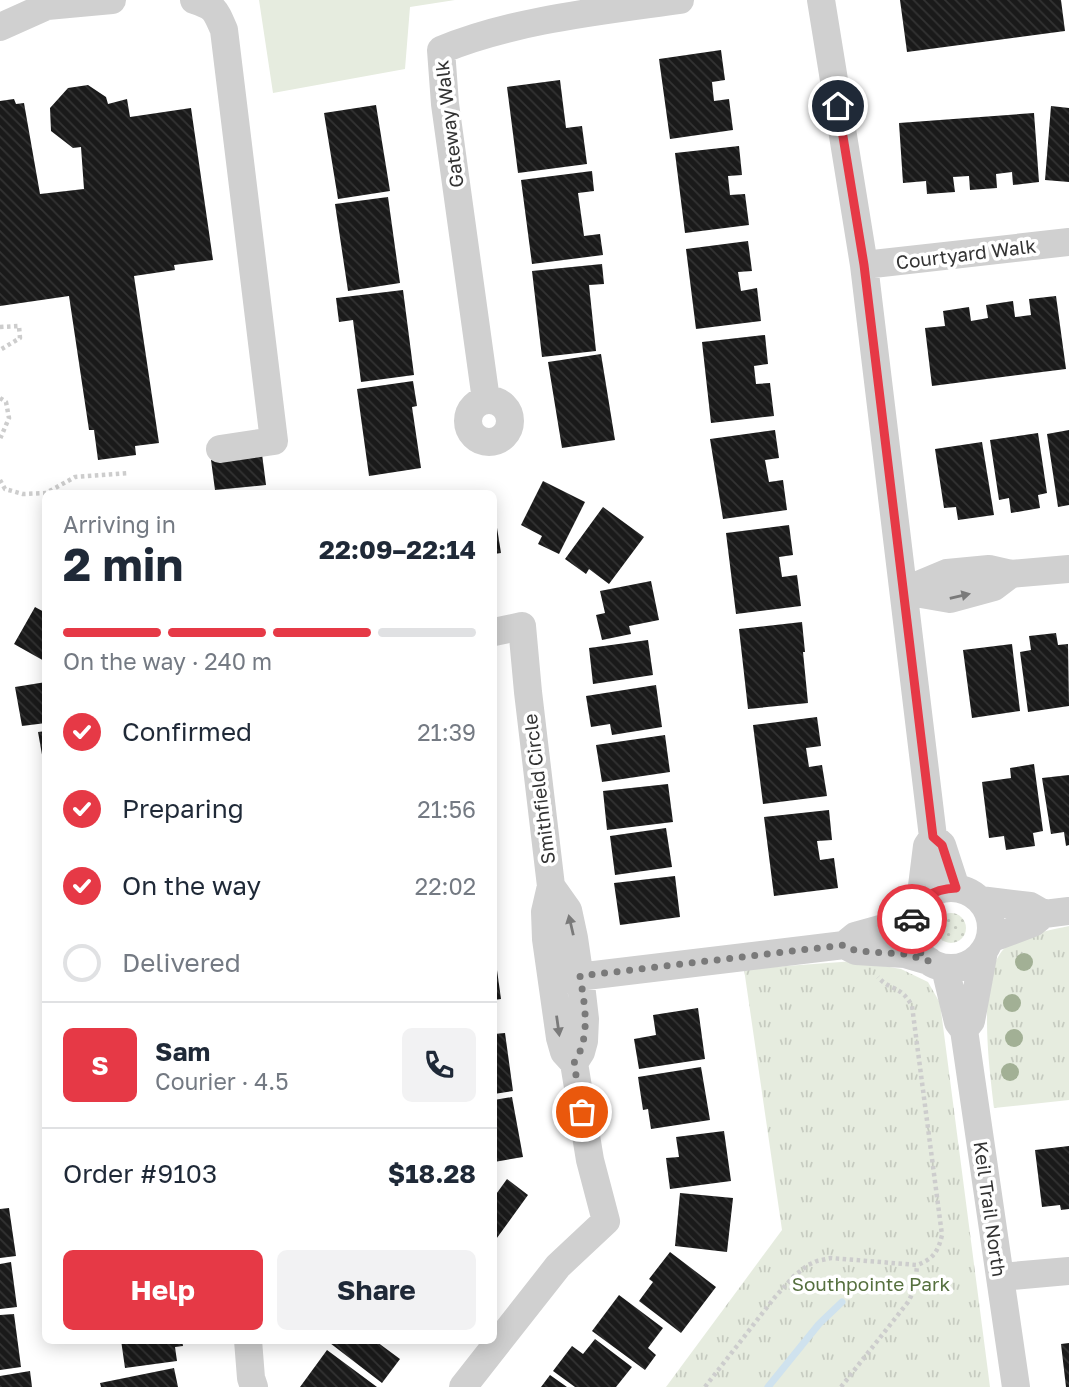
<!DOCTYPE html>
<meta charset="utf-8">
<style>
body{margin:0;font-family:"Golos Text",sans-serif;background:#f2f2f3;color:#1f2937;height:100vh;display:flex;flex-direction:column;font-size:26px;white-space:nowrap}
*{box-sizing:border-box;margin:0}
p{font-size:23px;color:#747a83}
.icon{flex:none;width:38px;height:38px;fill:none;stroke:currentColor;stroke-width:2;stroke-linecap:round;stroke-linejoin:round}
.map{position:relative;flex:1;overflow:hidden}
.side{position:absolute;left:42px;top:490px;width:455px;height:854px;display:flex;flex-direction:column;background:#fff;border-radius:10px;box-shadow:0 4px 18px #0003}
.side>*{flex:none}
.pin{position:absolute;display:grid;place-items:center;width:60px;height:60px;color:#fff;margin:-30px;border:4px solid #fff;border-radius:50%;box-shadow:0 2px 7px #0007}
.courier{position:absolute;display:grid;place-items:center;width:70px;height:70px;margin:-35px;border:5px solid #e63946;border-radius:50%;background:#fff;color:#222;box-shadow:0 2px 9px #0007}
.summary em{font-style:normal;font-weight:700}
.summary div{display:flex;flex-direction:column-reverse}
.summary{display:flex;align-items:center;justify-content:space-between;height:119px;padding:0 21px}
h1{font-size:46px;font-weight:700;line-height:52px}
.bar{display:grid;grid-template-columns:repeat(4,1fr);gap:10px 7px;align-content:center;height:84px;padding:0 21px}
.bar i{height:9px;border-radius:5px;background:#e0e1e3}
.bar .current{background:#e63946}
.bar p{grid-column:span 4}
.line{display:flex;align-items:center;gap:18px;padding:0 21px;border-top:2px solid #e0e1e3}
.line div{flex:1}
.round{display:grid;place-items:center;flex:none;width:74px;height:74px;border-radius:10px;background:#f2f2f3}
ol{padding:0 21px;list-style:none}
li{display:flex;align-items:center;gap:21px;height:77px}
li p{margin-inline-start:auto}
li .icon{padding:7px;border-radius:50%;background:#e63946;color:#fff;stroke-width:4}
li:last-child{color:#747a83}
li i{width:38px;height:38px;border:4px solid #e0e1e3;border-radius:50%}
.button{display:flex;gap:14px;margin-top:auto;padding:14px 21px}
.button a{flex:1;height:80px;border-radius:10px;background:#e63946;color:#fff;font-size:28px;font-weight:700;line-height:80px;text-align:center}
.button a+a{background:#f2f2f3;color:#1f2937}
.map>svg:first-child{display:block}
</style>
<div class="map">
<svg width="1069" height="1387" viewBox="0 0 1069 1387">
<defs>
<pattern id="park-tufts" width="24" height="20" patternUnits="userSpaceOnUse" patternTransform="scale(1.75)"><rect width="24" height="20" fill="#e6ecdf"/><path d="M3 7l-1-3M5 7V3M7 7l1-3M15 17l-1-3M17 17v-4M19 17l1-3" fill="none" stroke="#c6cbc0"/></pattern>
<pattern id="garden-dots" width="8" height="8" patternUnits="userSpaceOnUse" patternTransform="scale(1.75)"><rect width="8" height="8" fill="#e6ecdf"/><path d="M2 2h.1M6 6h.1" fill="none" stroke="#c6cbc0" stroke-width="1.8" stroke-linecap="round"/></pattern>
<pattern id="building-back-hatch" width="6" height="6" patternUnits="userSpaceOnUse" patternTransform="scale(1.75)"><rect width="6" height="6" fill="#1a1a1a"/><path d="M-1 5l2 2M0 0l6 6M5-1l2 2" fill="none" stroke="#333"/></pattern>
</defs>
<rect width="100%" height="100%" fill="#fff"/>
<path fill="#e6ecdf" d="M259,0H455L410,7L405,69L273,93Z"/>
<path fill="url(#park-tufts)" d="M1069,926V1100L994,1108C990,1072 975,971 1007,946C1020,935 1052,930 1069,926Z
M855,961L901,969L928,982L940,1003L990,1387H666L782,1230L744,969Z"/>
<path fill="url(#garden-dots)" d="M936 928a15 15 0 1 1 30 0a15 15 0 1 1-30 0Z"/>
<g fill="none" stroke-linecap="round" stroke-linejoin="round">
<path stroke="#cfe2ee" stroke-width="7" d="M768,1387L819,1324L842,1302"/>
</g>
<path fill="url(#building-back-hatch)" d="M900,0H1061L1065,31L907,52Z
M721,50L725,80L712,82L714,101L729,99L733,130L670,139L659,59Z
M560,80L566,128L582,126L587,164L518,173L507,87Z
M88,85L106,97L108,104L127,99L130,117L191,108L213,260L174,265L175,270L134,276L159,443L135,446L136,455L98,460L94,430H89L69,296L0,306V101L14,99L16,104L24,103L40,194L84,189L81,147L73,148L51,131L50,108L68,88Z
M376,105L390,191L338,199L324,113Z
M1051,106L1069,108V182L1045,180Z
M1034,113L1039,182L1013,185L1012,172L996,174L997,188L970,190L969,176L953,177L955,192L927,194L926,181L903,183L899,123Z
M739,146L742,175L728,176L730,195L745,194L749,225L685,233L675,153Z
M592,171L594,191L578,193L584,236L600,234L603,255L532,264L521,180Z
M388,197L400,283L348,291L335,204Z
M748,241L752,271L738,272L741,291L757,288L761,321L696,329L686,249Z
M602,264L604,284L589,285L596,351L542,357L532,271Z
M403,290L414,375L361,382L353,320L339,322L336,298Z
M1056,296L1066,369L932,386L925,328L945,326L943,311L969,307L971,321L988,318L986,305L1013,301L1015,317L1031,315L1029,299Z
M765,335L768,364L754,366L756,384L770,383L774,416L711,423L702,342Z
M601,354L615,440L562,448L548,362Z
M413,381L417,406L412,407L421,468L369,476L357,389Z
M775,430L779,458L765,460L769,482L783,480L787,510L723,519L710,439Z
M1069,430V505L1058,507L1047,434Z
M1038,433L1047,493L1038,495L1040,508L1011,513L1009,498L999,500L990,440Z
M982,442L994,515L958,520L956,507L944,508L935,449Z
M262,454L266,485L215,490L211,460Z
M543,481L585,502L559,554L538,544L542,536L521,525Z
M603,507L644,537L609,584L589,569L586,574L565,559Z
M495,515L501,553L494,554V516Z
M789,525L793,555L779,557L782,577L797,575L801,606L736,614L726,533Z
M651,581L659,620L629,626L631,634L602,640L596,615L605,613L600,591Z
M35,607L46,613V662L14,644Z
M802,622L805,652H803L808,703L748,709L739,629Z
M1056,633L1058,645L1068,644L1069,706L1028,712L1020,652L1031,650L1029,636Z
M648,640L653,675L593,684L589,648Z
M1012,644L1020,711L972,718L963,650Z
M46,682V723L22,726L15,687Z
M656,685L662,727L612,735L610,724L591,727L586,696Z
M817,717L821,746L806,748L809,767L822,765L827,796L763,804L753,725Z
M46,731V765L44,766L38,732Z
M665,735L670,772L602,782L596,745Z
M1034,764L1043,831L1033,833L1035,846L1006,850L1004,836L989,838L982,782L1011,778L1010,768Z
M1069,775V845L1066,846L1064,832L1051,834L1042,778Z
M668,784L673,822L607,830L603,791Z
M829,810L832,840L817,841L820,860L834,858L838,888L774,896L764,817Z
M666,828L672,867L615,875L610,836Z
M675,876L680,917L620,925L614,883Z
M494,970H497L501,999L494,1000Z
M698,1008L705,1059L639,1069L634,1039L656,1035L653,1015Z
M505,1033L513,1091L494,1094V1034Z
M701,1067L710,1120L651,1129L648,1109L643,1110L638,1077Z
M512,1097L523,1157L494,1162V1100Z
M724,1131L731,1181L670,1189L666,1158L679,1157L676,1137Z
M1069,1146V1209L1061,1210L1060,1205L1042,1207L1035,1150Z
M507,1179L528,1195L494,1242V1197Z
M680,1193L733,1198L727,1252L675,1246Z
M9,1208L16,1256L0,1258V1209Z
M670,1252L716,1287L681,1333L639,1301L653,1282L649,1279Z
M11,1262L17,1307L0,1309V1264Z
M619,1295L663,1328L648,1348L656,1355L645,1370L592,1331Z
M14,1314L21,1367L0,1370V1315Z
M595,1339L632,1367L616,1387H575L553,1371L572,1346L583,1354Z
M121,1340H182L183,1346L175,1347L177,1361L125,1368Z
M326,1340H378L377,1342L400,1359L382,1383Z
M1069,1343V1387H1066L1061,1344Z
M327,1350L377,1387H300Z
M174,1368L178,1387H101L100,1383Z
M30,1371L32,1387H0V1376Z
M550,1375L567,1387H541Z"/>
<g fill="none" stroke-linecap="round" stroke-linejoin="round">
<path stroke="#cdcdcd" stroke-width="4.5" stroke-dasharray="3.5 3.5" stroke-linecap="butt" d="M0,327L19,326L20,338L0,350
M0,398L6,402L9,418L0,439
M0,480L5,489L23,494L46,493L75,477L128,473
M705,1387L775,1297L794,1276L808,1265L817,1261L831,1258L917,1265C933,1259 938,1252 942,1235L912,1006C901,985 890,991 878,977
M841,1387L908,1302C915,1290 916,1279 917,1265"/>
<path stroke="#d0d0d0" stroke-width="28" d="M194,0C215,7 215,9 224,30L274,441L220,449
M821,0L864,265L933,837
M0,27L47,6L112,0
M864,265L1069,242
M468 421a21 21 0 1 1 42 0a21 21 0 1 1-42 0Z
M486,400L445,104L441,50C513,20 602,11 680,0
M904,591L947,573L989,569L1011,574L1069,569
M904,591L950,599L994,587L1011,574
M494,632L522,626L528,692L551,886L545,912L546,939L560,1038L564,1052L574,1063
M933,837L942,845L956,888
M911 928a40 40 0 1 1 80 0a40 40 0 1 1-80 0Z
M980,900L1030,906L1044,914
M920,902L927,846L933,837
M990,939L1033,923L1044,914L1069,911
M844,945L856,951L905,954L929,961
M945,968L958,1022L964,1030L1016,1387
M561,979L844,945L855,936L891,926L913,916
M964,1030L971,1021L984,951
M1001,1277L1069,1271
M248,1340L251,1378L254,1387
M463,1387L558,1266L606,1221L590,1160L574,1063L581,1052L584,1041L585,1019L582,993L574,938L568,910L551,886"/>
</g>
<g fill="#a2b095">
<circle cx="1024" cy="962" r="9"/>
<circle cx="1012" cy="1003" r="9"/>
<circle cx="1014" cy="1038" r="9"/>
<circle cx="1010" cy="1072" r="9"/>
</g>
<defs><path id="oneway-solid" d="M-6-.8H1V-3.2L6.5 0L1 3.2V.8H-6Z" transform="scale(1.75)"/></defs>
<g fill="#7a7a7a">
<use href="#oneway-solid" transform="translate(960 596) rotate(-13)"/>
<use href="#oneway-solid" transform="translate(571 925) rotate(-103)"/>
<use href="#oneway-solid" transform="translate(558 1026) rotate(82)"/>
</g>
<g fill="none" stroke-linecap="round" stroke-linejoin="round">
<path stroke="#7a7a7a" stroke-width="7" stroke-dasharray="0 12.6" d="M582,1112L574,1063C591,1037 585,1006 580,976L844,945L856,951L905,954L929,961C915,949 910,938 912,919"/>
<path stroke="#e63946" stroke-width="9" d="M838,106L864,265L933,837L942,845L956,888C935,889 918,897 912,919"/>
</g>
<g text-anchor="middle" stroke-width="7" stroke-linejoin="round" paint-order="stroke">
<g font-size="19" fill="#333" stroke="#fff">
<text transform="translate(449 124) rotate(-97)" y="7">Gateway Walk</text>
<text transform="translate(966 254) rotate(-7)" y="7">Courtyard Walk</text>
<text transform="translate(539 789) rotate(-97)" y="7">Smithfield Circle</text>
<text transform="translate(990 1209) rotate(82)" y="7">Keil Trail North</text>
</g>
<g font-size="19" fill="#56703f" stroke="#fff">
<text x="871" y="1291">Southpointe Park</text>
</g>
</g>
</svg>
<div class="pin" style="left:582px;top:1112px;background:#ea580c"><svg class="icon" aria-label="bag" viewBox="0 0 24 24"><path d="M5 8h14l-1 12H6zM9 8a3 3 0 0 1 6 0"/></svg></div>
<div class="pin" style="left:838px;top:106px;background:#1f2937"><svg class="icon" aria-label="home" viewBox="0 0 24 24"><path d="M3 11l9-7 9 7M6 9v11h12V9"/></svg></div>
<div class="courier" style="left:912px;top:919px"><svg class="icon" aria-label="car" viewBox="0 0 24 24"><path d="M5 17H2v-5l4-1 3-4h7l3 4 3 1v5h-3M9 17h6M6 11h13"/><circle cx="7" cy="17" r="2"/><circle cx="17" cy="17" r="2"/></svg></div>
<section class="side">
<div class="summary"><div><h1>2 min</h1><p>Arriving in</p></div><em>22:09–22:14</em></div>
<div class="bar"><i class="current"></i><i class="current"></i><i class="current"></i><i></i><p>On the way · 240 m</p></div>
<ol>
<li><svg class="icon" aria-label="check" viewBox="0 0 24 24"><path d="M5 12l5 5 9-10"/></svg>Confirmed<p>21:39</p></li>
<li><svg class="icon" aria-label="check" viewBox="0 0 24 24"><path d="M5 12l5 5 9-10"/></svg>Preparing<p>21:56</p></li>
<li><svg class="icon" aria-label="check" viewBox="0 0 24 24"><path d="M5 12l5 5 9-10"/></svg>On the way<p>22:02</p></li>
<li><i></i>Delivered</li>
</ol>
<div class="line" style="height:126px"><b class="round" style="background:#e63946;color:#fff">S</b><div><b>Sam</b><p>Courier · 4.5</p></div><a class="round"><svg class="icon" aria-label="phone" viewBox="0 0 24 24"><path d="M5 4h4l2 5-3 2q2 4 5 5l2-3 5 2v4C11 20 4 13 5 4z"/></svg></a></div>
<div class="line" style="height:91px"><div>Order #9103</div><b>$18.28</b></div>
<div class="button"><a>Help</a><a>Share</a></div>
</section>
</div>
